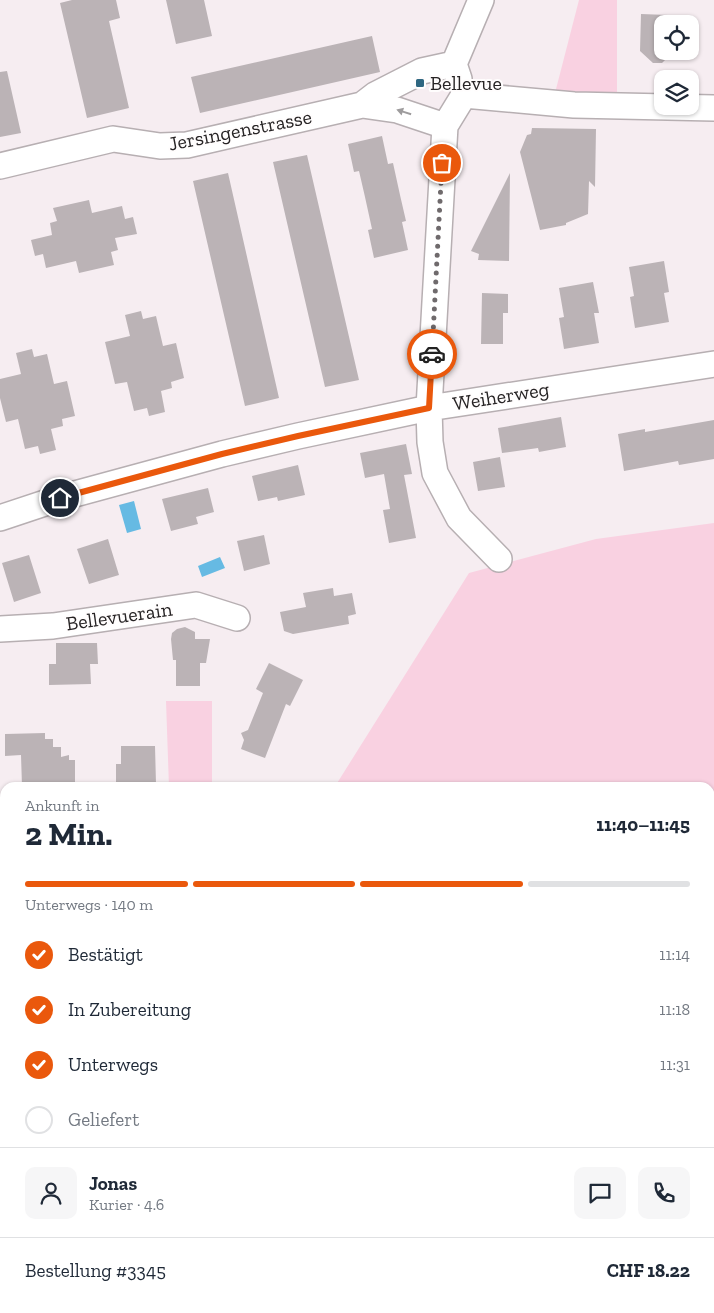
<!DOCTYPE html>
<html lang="de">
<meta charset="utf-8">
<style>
body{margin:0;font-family:"Zilla Slab",serif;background:#f6f6f7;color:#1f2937;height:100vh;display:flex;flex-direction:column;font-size:19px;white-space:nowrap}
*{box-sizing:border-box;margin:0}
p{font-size:16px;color:#747a83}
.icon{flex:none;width:28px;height:28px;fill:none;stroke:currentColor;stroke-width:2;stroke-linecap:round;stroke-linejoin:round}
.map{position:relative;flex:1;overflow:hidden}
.drawer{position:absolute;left:0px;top:782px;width:715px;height:531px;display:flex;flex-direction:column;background:#fff;border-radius:15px 15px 0 0;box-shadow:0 1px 4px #0004}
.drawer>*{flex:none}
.tools{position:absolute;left:654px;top:15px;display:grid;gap:10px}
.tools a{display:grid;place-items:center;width:45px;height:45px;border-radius:10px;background:#fff;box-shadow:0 1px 4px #0004;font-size:25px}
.pin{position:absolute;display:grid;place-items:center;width:42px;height:42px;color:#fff;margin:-21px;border:2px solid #fff;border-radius:50%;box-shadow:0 1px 5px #0007}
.courier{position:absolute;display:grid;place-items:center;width:50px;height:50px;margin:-25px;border:4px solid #ea580c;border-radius:50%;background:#fff;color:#222;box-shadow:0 1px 6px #0007}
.overview em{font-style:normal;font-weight:700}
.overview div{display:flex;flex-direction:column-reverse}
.overview{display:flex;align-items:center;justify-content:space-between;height:85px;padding:0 25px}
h1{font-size:32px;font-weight:700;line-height:38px}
.bar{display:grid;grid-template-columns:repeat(4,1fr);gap:8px 5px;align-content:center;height:60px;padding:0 25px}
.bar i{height:6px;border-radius:4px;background:#e0e1e3}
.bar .on{background:#ea580c}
.bar p{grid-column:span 4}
.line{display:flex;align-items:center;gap:12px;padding:0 25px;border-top:1px solid #e0e1e3}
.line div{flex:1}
.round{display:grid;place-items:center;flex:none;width:52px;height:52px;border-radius:10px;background:#f6f6f7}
ol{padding:0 25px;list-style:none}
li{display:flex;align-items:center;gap:15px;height:55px}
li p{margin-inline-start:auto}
li .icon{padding:5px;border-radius:50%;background:#ea580c;color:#fff;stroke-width:4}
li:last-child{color:#747a83}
li i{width:28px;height:28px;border:2px solid #e0e1e3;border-radius:50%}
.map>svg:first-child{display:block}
</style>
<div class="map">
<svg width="714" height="1313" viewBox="0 0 714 1313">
<rect width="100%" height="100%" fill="#f6edf1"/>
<path fill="#f9d1e1" d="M579,0H617V94L555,93Z
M714,523V1313H343L345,1309H710V788H334L469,573L596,539Z
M166,701H212V787H169Z"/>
<path fill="#66bae3" d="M134,501L141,529L127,533L119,505Z
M220,557L225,568L202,577L198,566Z"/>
<path fill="#bbb3b6" d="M72,0H116L120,18L109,21L129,108L87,118L60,3Z
M166,0H204L212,36L176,44Z
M641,14L668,15V24H662V51H668V57L662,63H653L640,51Z
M372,36L380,72L200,113L191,77Z
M7,71L21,133L0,137V72Z
M532,128L596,129L595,187L589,181L588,214L566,223V225L540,230L520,152L527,135L531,134Z
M382,136L388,164L393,163L400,195L406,221L402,222L408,250L374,258L368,230L372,229L365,197L359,171L354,172L348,144Z
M307,155L359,380L325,387L273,162Z
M228,173L279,398L245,406L193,181Z
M510,173L509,261L478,260L479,254L471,251Z
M89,200L92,213L122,206L125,219L133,217L137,234L115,238L118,250L111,252L114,265L79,273L76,261L46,268L43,254L35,256L31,240L52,235L50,223L57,221L53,208Z
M664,261L669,292L664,293L669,322L635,328L630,297L634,296L629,267Z
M593,282L599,313H594L599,343L564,349L559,318L564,317L559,288Z
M482,293L508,294V313H503V344H481Z
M141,311L143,319L156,316L163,346L176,343L184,378L171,382L172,388L161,391L165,412L149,416L147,408L134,411L127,382L115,384L105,342L130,336L125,315Z
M32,349L34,357L47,354L54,384L67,381L75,416L62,419L63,426L51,429L56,450L40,454L38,446L25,449L18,419L6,422L0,398V379L21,374L16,353Z
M561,417L566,447L539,452L538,448L502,453L498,428Z
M714,420V459L679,465L678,461L624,471L618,434L645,429V432Z
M406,444L412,474L404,475L416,538L389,543L383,510L390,509L384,474L365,478L360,453Z
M500,457L505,487L478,491L473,462Z
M298,465L305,495L278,501L277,497L258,501L252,476Z
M208,488L214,512L196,517L198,524L171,531L162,499Z
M264,535L270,564L244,571L237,541Z
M108,539L119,575L89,584L77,549Z
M29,555L41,593L14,602L2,563Z
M333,588L334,596L352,593L356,614L348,616L349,624L293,634L284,631L280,612L306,607L303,593Z
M185,627L195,632V639H210L206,663H200V686H176V660H173L171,639L172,633L177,629Z
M56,643H97L98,664H90L91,684L49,685V664H56Z
M269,663L303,680L290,706L286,704L265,758L241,749L244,740L241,733L248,730L263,693L256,689Z
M45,733V739H53V747H61V757L69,755V760H75V788L22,786L21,755L5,756V734Z
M121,746H155L156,784L116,785V764H121Z"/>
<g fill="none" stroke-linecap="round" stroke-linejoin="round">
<g stroke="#b7afb2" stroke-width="28">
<path id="minor" d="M459,79L454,64L481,0
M464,95L445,126L429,408L430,442L435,473L459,518L499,559
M464,95L574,105L714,108
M362,105L375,95L422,71L454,64
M0,166L113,139L160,146L187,145L362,105L397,110L445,126
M0,518L60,498L222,454L298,436L429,408L714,364
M0,629L53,626L196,605L237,618
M0,811L5,810
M0,1036H5
M0,1267L5,1266"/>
</g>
<use href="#minor" stroke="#fff" stroke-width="25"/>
</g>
<defs><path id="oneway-solid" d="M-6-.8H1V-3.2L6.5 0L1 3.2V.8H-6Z" transform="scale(1.25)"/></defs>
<use fill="#9e9c9d" href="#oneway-solid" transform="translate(404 112) rotate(-162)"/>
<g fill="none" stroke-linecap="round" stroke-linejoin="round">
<path stroke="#6f6a6c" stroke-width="5" stroke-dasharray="0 9" d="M432,354L442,163"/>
<path stroke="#ea580c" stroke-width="6" d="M60,498L222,454L298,436L429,408L432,354"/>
</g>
<rect fill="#2f6781" stroke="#fffdfd" stroke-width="2" x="415" y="78" width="10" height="10" rx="2.5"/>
<g text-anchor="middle" stroke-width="4" stroke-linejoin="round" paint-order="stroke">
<g font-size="20" fill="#272425" stroke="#fffdfd" text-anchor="start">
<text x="430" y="90">Bellevue</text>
</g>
<g font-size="20" fill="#272425" stroke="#fffdfd">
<text transform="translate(240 130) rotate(-11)" y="7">Jersingenstrasse</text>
<text transform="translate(501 396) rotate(-9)" y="7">Weiherweg</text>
<text transform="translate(119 616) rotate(-8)" y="7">Bellevuerain</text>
</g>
</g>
</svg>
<div class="tools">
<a><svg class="icon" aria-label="locate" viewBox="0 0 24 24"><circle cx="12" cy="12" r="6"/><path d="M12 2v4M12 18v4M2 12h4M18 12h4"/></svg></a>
<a><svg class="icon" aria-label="layers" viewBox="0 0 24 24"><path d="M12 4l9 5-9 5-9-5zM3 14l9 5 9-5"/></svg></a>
</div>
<div class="pin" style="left:442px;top:163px;background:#ea580c"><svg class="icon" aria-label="bag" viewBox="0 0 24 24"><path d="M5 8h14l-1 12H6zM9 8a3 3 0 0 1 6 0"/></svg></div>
<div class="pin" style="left:60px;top:498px;background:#1f2937"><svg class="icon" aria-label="home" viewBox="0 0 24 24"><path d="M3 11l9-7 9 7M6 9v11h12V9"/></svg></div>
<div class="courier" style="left:432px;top:354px"><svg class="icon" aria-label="car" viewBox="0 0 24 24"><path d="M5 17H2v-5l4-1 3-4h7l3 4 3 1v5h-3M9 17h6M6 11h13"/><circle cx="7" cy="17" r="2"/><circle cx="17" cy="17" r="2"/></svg></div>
<section class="drawer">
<div class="overview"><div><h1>2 Min.</h1><p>Ankunft in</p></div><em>11:40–11:45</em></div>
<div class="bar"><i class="on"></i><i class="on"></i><i class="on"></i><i></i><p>Unterwegs · 140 m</p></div>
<ol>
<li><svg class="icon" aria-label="check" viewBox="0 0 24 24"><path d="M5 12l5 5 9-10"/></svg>Bestätigt<p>11:14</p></li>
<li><svg class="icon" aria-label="check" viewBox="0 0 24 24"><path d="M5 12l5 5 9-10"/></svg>In Zubereitung<p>11:18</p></li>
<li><svg class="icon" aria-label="check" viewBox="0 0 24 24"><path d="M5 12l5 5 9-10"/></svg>Unterwegs<p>11:31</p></li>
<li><i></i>Geliefert</li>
</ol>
<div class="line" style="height:90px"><a class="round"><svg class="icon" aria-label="person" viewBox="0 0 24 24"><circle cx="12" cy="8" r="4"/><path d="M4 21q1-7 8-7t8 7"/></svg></a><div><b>Jonas</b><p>Kurier · 4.6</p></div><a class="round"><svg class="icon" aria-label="chat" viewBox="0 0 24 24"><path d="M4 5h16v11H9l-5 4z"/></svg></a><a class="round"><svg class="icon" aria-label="phone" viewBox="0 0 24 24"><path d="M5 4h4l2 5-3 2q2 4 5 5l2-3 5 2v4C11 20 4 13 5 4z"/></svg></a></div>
<div class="line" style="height:65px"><div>Bestellung #3345</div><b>CHF 18.22</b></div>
</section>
</div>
